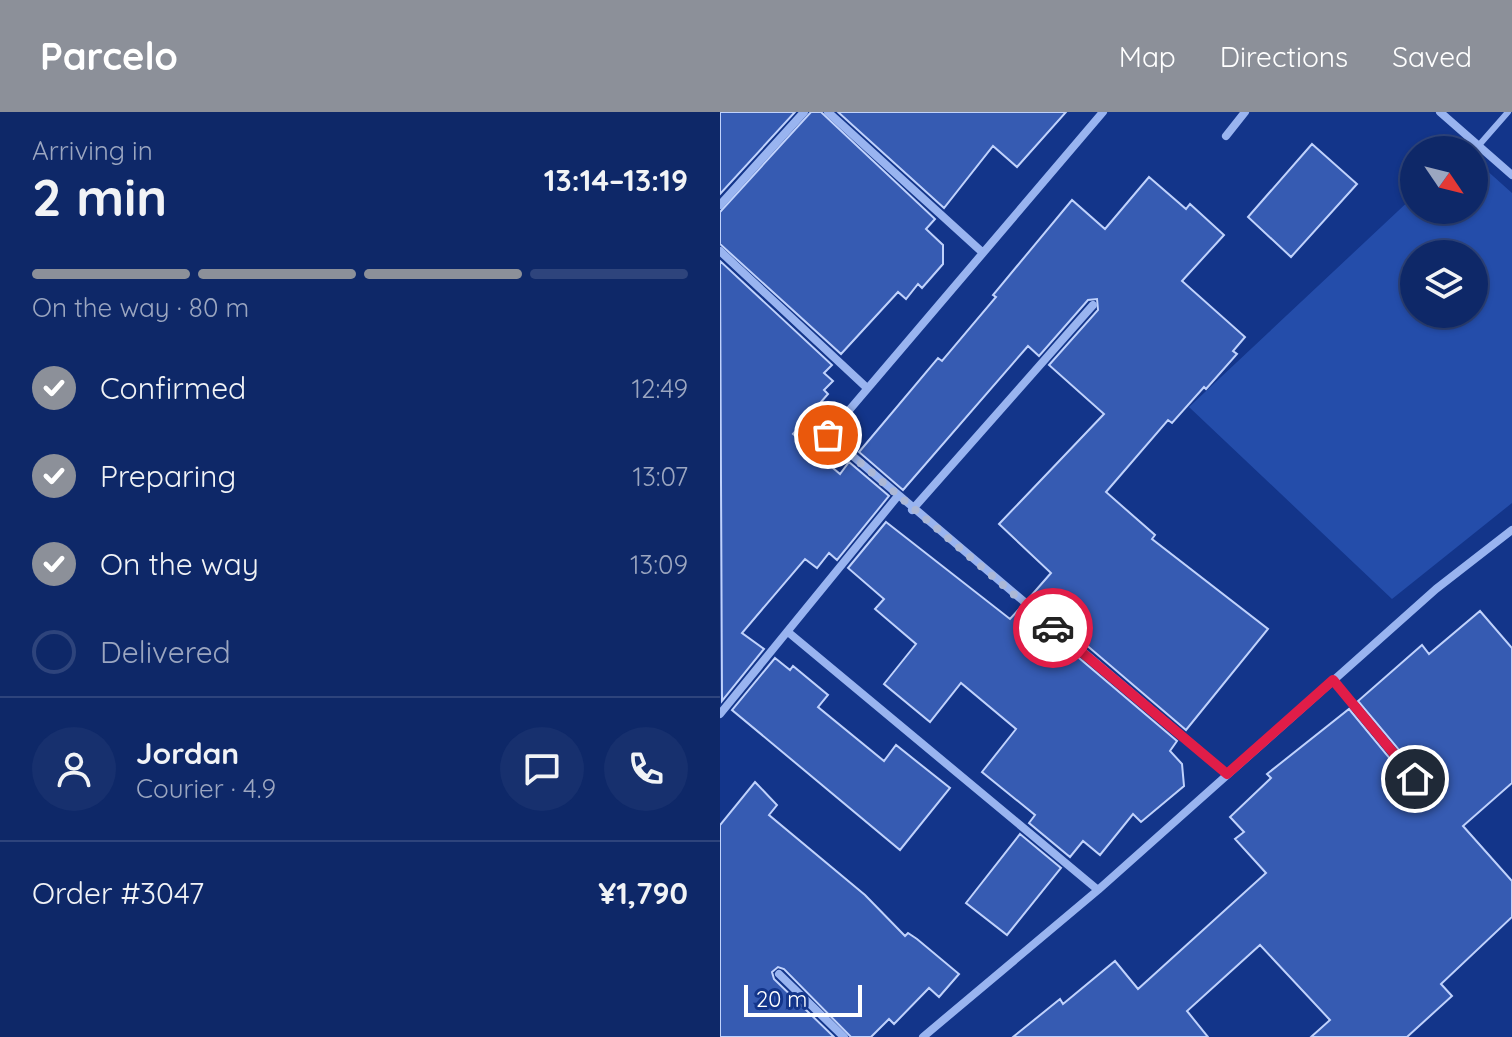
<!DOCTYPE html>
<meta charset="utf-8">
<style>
body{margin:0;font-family:Quicksand,sans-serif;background:#17306e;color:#f1f3f6;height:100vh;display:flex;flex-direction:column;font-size:30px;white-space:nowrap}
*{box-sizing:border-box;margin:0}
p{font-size:26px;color:#9ba6c0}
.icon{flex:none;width:44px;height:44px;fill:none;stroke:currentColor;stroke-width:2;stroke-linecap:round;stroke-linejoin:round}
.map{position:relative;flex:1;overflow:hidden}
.side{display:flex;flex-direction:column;background:#0e2868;width:720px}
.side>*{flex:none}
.needle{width:52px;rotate:125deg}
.fabs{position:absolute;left:680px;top:24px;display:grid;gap:16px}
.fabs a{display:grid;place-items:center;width:88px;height:88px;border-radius:50%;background:#0e2868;box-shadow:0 2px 6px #0004,0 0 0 2px #2e447c;font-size:40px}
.scale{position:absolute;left:24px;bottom:20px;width:118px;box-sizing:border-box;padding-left:8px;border:4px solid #fff;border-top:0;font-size:22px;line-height:28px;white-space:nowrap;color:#fff;-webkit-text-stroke:6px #13358a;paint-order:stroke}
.pin{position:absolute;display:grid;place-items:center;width:68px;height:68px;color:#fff;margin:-34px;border:4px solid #fff;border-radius:50%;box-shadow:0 2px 8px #0007}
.courier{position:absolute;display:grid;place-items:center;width:80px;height:80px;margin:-40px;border:6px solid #e11d48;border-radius:50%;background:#fff;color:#222;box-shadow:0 2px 10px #0007}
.summary em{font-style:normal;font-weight:700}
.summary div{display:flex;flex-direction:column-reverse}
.summary{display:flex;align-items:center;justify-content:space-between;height:136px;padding:0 32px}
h1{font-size:52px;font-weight:700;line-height:60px}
.bar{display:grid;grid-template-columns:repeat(4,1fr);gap:12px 8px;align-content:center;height:96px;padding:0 32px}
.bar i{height:10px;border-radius:6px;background:#2e447c}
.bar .current{background:#8c9099}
.bar p{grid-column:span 4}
.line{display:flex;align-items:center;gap:20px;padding:0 32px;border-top:2px solid #2e447c}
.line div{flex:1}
.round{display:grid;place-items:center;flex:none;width:84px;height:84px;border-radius:42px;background:#17306e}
ol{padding:0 32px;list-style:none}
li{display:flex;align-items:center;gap:24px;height:88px}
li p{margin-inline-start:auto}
li .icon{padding:8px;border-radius:50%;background:#8c9099;color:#fff;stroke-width:4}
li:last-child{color:#9ba6c0}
li i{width:44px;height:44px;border:4px solid #2e447c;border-radius:50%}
header{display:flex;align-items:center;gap:48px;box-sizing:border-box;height:112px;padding:0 40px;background:#8c9099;color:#fff}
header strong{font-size:38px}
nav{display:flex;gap:44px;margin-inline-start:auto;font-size:28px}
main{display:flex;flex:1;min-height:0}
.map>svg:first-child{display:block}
</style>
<header>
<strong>Parcelo</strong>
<nav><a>Map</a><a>Directions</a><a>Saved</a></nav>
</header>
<main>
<section class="side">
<div class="summary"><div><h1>2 min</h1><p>Arriving in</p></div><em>13:14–13:19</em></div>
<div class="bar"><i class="current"></i><i class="current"></i><i class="current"></i><i></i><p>On the way · 80 m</p></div>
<ol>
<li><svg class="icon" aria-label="check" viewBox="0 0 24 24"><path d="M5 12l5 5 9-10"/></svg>Confirmed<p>12:49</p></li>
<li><svg class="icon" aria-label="check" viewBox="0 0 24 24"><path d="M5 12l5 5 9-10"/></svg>Preparing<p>13:07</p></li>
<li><svg class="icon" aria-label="check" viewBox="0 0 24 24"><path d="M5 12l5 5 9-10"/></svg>On the way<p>13:09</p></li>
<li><i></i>Delivered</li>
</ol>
<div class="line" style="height:144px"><a class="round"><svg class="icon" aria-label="person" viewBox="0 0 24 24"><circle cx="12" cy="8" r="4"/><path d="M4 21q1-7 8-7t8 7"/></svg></a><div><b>Jordan</b><p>Courier · 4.9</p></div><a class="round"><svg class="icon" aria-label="chat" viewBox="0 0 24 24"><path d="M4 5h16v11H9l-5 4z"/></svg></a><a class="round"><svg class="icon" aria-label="phone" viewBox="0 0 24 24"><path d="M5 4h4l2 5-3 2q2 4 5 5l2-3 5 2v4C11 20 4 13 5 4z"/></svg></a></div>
<div class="line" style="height:104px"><div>Order #3047</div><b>¥1,790</b></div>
</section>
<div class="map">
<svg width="792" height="925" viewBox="0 0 792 925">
<rect width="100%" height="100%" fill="#13358a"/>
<path fill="#244daa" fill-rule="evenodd" d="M754,47L792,81V391L672,487L469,295L694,84V98H754ZM694,142H754V202H694Z"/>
<path fill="#365bb2" stroke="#c0d2fc" stroke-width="2" d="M0,0H75L0,82Z
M91,0H101L215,107L206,117L223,133V152L202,176L198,172L186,187L178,180L121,242L0,132V100Z
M118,0H346L297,55L273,34L224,96Z
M592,32L637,72L571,145L528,105Z
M429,65L466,97L470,92L504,123L462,169L525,225L513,239L517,242L486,277L484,275L452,311L448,308L386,380L435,423L432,427L548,517L466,618L310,485L331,461L279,412L384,302L329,253L378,198L377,187L368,188L319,244L308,234L183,378L139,340L218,246L222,249L276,185L273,183L352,88L385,117Z
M0,149L112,253L104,261L113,269L104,278L108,282L73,322L120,362L129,350L169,384L117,448L109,441L97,456L85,447L22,521L44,537L2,589Z
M166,410L290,507L300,496L457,629L450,639L462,652L464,674L421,710L413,702L380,743L363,729L350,745L309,711L315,703L262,660L296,617L241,571L210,610L164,572L196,532L155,497L164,487L128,456Z
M760,499L792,536V671L743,714L792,769V805L721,872L732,884L687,925H591L610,908L540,833L467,899L488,925H293L340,887L343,892L395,849L418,877L546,761L515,727L524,720L510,705L551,666L547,662L629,597L690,671H699L700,663L638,589L702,533L709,542Z
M55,546L70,558L73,554L108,583L98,595L164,649L176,633L230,676L180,738L12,598Z
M35,670L57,693L49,703L145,783L185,824L188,821L197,827L239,862L219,885L209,876L174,912L169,907L151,925H131L64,857L58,855L52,860L54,867L114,925H0V713Z
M300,722L341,756L287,823L246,791Z"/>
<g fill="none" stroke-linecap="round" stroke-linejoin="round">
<path stroke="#99b4f0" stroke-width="6" d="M760,32L788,0
M613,568L695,667"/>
<path stroke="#99b4f0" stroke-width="8" d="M108,0L262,140
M383,0L108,323L507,662
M720,0L792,63
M506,24L525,0
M0,93L84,0
M0,139L147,276
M192,398L373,193
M68,520L378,778
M0,602L177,385
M59,862L124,925
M203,925L378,778L716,477L792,418"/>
</g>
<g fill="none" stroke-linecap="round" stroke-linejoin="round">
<path stroke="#acb8d6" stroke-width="8" stroke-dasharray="0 14.4" d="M108,323L333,516"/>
<path stroke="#e11d48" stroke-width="10" d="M333,516L507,662L613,568L695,667"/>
</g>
</svg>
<div class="fabs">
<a><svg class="needle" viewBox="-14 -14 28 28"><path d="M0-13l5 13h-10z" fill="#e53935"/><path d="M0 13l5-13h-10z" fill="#9ba6c0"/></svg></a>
<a><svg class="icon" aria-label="layers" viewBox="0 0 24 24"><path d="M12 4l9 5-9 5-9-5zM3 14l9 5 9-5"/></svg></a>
</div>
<div class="scale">20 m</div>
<div class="pin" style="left:108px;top:323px;background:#ea580c"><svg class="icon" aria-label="bag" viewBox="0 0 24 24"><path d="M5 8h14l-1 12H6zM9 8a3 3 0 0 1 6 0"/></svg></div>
<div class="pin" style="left:695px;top:667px;background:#1f2937"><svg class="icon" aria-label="home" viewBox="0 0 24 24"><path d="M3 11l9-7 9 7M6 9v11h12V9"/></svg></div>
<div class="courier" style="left:333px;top:516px"><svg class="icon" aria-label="car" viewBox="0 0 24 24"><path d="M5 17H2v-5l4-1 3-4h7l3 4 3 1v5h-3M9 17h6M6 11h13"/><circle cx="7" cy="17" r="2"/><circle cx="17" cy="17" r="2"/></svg></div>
</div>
</main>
